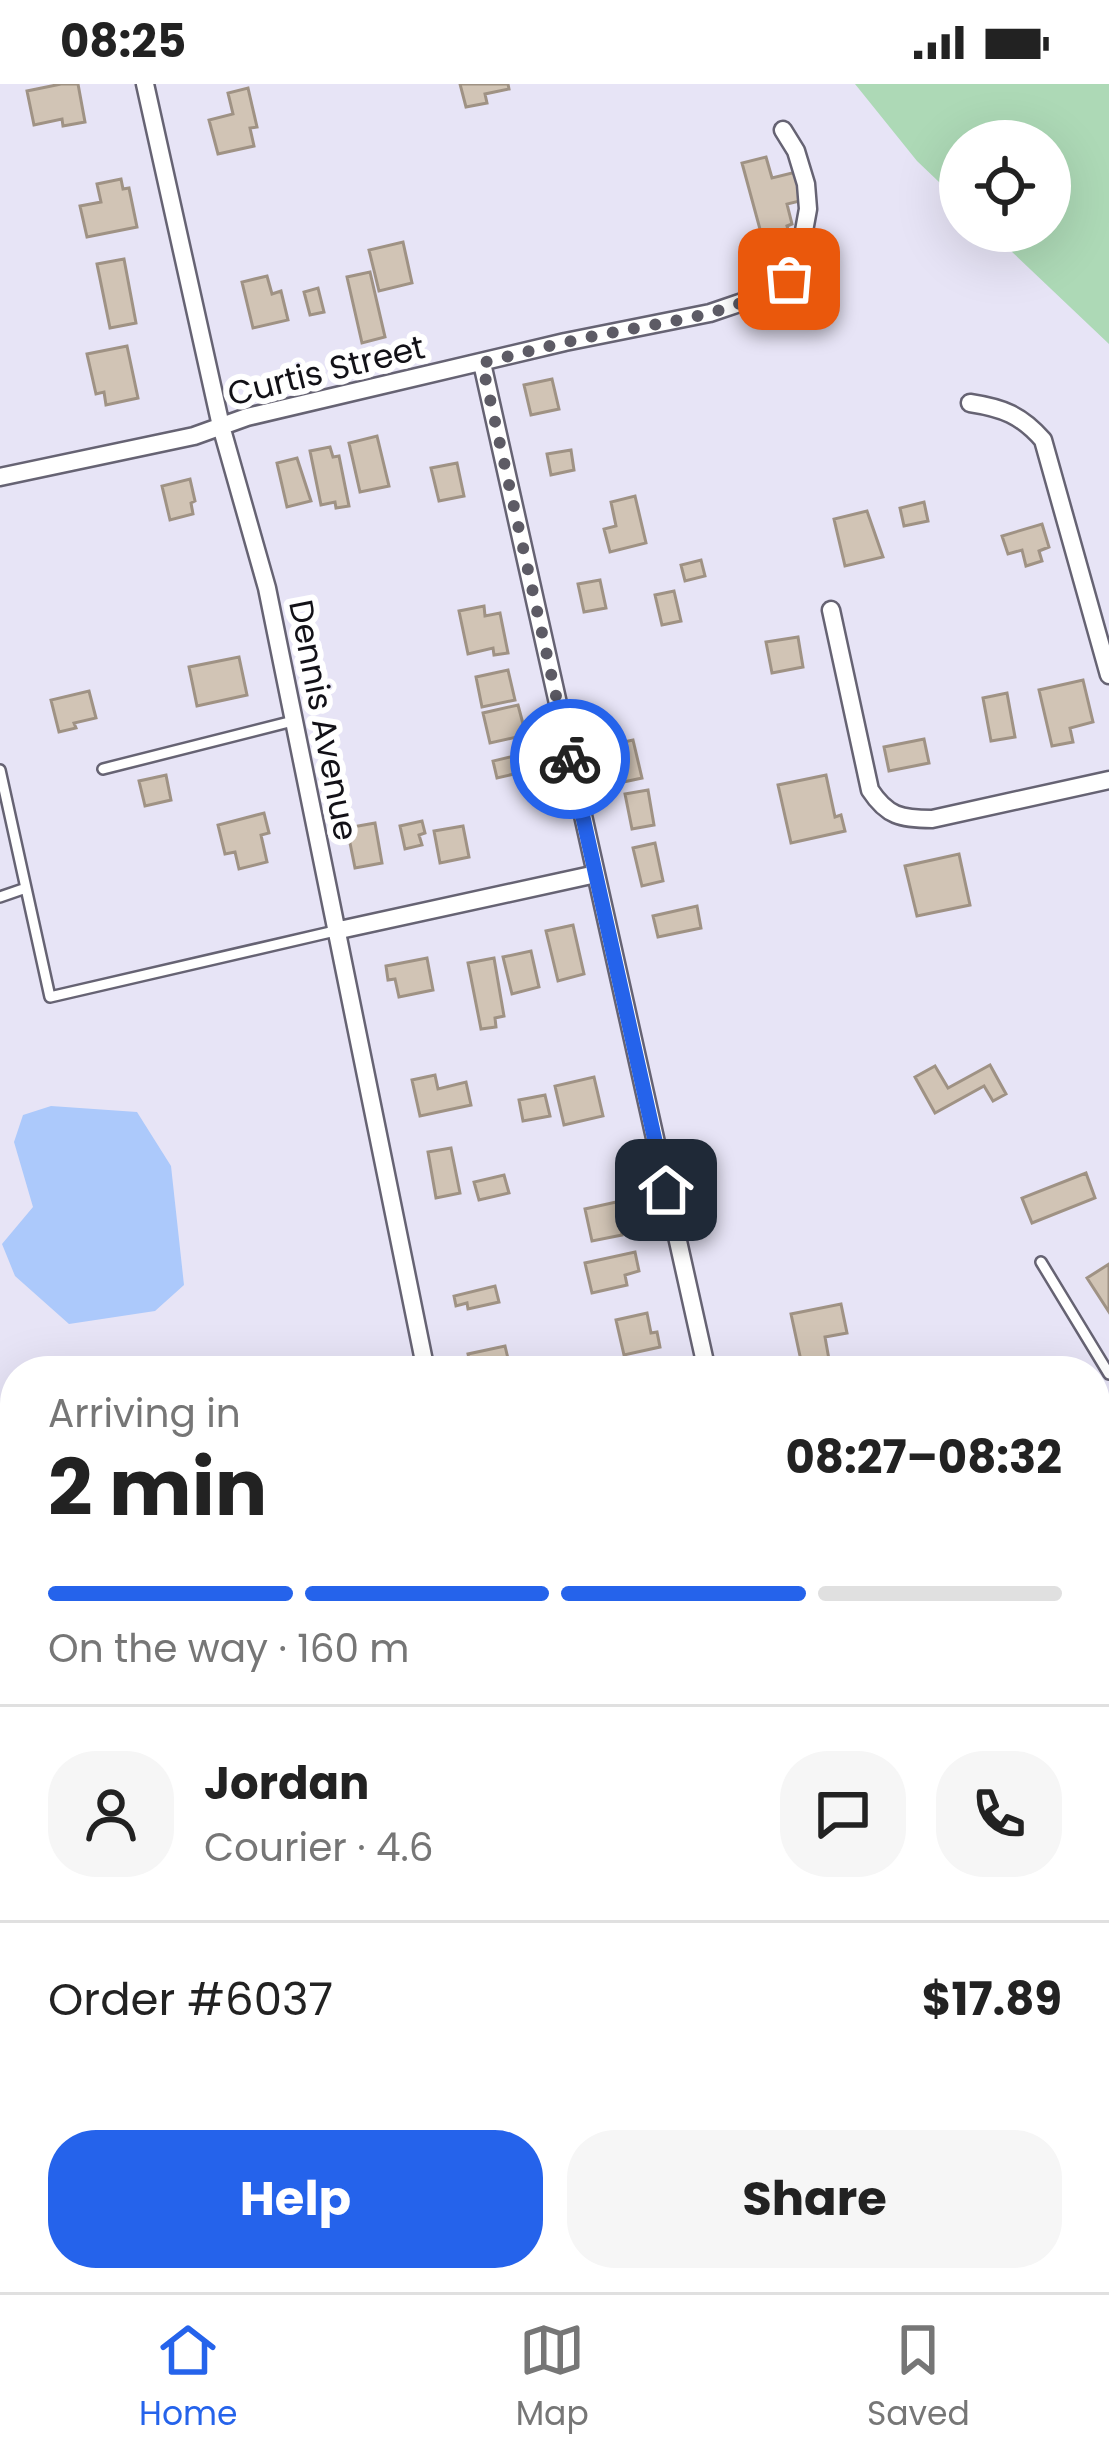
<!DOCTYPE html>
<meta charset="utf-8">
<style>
body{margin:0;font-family:Poppins,sans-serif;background:#f6f6f6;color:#222;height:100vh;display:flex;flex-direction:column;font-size:45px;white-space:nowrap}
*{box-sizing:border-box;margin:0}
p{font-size:39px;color:#767676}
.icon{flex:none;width:66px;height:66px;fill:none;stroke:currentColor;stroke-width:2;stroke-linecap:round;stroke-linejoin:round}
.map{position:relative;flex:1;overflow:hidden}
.sheet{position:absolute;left:0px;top:1272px;width:1110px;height:936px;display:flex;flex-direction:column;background:#fff;border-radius:48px 48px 0 0;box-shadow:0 12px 48px #0002}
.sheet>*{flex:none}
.fabs{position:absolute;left:939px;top:36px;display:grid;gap:24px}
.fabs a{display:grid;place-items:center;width:132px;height:132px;border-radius:50%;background:#fff;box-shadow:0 12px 48px #0002;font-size:60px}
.pin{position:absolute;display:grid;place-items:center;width:102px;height:102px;color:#fff;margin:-51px;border-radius:24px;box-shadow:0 6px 18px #0006}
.courier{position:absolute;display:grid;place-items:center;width:120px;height:120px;margin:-60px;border:9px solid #2563eb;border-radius:50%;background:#fff;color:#222;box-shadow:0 3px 15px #0007}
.summary em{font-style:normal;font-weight:700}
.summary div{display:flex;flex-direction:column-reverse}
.summary{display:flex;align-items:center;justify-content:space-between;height:204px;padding:0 48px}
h1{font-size:78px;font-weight:700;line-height:90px}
.bar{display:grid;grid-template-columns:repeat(4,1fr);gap:18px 12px;align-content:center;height:144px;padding:0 48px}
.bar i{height:15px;border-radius:9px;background:#e0e0e0}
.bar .selected{background:#2563eb}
.bar p{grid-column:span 4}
.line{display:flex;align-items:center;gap:30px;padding:0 48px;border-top:3px solid #e0e0e0}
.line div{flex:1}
.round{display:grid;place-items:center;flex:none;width:126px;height:126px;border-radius:48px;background:#f6f6f6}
.cta{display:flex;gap:24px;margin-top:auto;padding:24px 48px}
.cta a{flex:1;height:138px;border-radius:48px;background:#2563eb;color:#fff;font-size:48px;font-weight:700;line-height:138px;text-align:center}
.cta a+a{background:#f6f6f6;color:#222}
.status{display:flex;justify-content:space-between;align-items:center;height:84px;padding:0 60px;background:#fff;direction:ltr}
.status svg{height:33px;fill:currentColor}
.tab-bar{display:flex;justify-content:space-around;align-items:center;height:168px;border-top:3px solid #e0e0e0;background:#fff;font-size:33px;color:#767676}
.tab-bar a{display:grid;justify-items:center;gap:6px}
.tab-bar .selected{color:#2563eb}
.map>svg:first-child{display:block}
</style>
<div class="status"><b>08:25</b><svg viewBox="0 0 49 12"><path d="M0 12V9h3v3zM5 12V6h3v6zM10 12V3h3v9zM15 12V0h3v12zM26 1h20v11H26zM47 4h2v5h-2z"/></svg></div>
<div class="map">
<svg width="1109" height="2208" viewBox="0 0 1109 2208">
<rect width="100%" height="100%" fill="#e7e4f6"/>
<path fill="#add9b6" d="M855,0H1109V260L990,147H1050V57H960V118L917,77Z"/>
<path fill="#acc9fb" d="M51,1022L137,1028L171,1082L184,1201L155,1227L69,1240L15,1192L2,1160L33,1123L14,1058L23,1031Z"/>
<path fill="#d1c4b5" stroke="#9f9284" stroke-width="3" d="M61,0H78L85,38L63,42L62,35L34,41L27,7Z
M460,0H508L509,5L485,10L487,19L466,23Z
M248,4L257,43L250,44L254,62L218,70L209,36L233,30L228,9Z
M766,73L772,94L796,88L804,116L787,120L792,140L787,142L790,153L764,160L742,79Z
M121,95L123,105L129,104L137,143L87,153L80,122L101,118L97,100Z
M403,158L412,199L379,207L369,166Z
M124,175L136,239L110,244L97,180Z
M370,188L385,253L362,259L347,193Z
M267,192L272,210L281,207L288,236L253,244L242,198Z
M318,204L324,228L310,231L304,208Z
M127,262L138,314L106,321L104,308L96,310L87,270Z
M552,295L559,325L531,331L524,301Z
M377,352L389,402L360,408L349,359Z
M330,363L333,373L339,372L349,422L336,424L335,418L321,421L310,367Z
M571,366L574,386L551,391L547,370Z
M297,374L311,417L287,423L277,379Z
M457,379L464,412L439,417L431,384Z
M190,395L195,417L191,419L193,430L170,436L162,402Z
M635,412L646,459L610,468L604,445L616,442L611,418Z
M924,418L928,437L904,442L900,424Z
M867,427L883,473L845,482L834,435Z
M1042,440L1049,463L1039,467L1042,477L1026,482L1022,466L1008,470L1002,452Z
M701,476L705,492L685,497L681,481Z
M600,496L606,524L584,528L578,500Z
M674,507L681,537L662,541L655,511Z
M484,522L485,532L500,529L508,569L494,571L493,564L468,570L459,527Z
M798,553L803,583L772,589L766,558Z
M239,573L247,611L197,622L189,583Z
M508,586L515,616L482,623L476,593Z
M1083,596L1093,638L1070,644L1073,658L1052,662L1039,606Z
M89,607L96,634L74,639L76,644L59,648L51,616Z
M1007,609L1015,653L991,657L983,614Z
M518,621L526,651L490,659L483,629Z
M924,655L929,679L889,687L884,663Z
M633,656L642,694L619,699L610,661Z
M531,668L535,685L497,694L493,677Z
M166,691L171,716L145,722L139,697Z
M826,691L835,733L841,731L845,747L791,759L778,701Z
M648,706L654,741L632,745L625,710Z
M264,729L269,749L261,751L267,778L239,785L235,768L225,770L218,741Z
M422,737L425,749L419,751L422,761L405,765L400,742Z
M375,739L382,779L355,784L347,744Z
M463,742L469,773L440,779L434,747Z
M655,759L663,797L642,802L633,764Z
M959,770L970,821L917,832L905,782Z
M697,822L701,844L658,853L653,832Z
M573,841L584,890L558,897L546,847Z
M531,867L539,903L512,910L503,873Z
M427,874L433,906L399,913L395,895L388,896L386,882Z
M494,874L504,932L495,934L496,943L481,945L468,879Z
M990,981L1006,1010L993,1017L984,1002L935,1029L915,993L935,982L948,1004Z
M435,991L438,1005L466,998L471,1021L420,1032L412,996Z
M594,993L603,1032L564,1041L555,1002Z
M545,1011L550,1032L523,1037L519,1016Z
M451,1064L460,1109L436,1114L428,1068Z
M1086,1089L1095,1114L1032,1139L1022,1114Z
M504,1091L509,1109L479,1116L474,1098Z
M616,1118L622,1151L592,1157L585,1125Z
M635,1168L639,1187L625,1191L627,1201L592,1209L585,1179Z
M1109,1180V1228L1087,1194Z
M495,1202L499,1218L468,1225L467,1219L456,1222L454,1212Z
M841,1220L847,1249L825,1253L830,1281L803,1286L791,1230Z
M647,1229L651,1249L657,1248L660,1263L624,1271L616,1236Z
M505,1262L511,1287H472L468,1270Z
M1109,1410V1546L1095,1480V1413Z
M15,1593V1648L7,1649L0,1604L11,1602L9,1594Z
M15,1674V1714L14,1711L0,1714V1685L9,1683L7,1675Z
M15,1880V1951L1,1883Z
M1106,2050L1109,2064V2188L1095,2122V2052Z
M15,2175V2193L35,2196L17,2208H9L0,2195V2185Z
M355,2193H384L376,2195L379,2208H358Z
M916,2193H942L945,2208H919Z
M963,2193H989L992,2208H967Z
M1009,2193H1044L1047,2208H1012Z
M1064,2193H1091L1094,2208H1067Z"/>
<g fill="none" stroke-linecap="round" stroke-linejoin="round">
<g stroke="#666373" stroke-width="14">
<path id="service" d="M103,685L293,637
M0,686L50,913L335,847
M0,813L26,804
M1041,1178L1109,1290
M1095,1367L1109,1392
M1095,1815L1109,1834
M1095,1884L1109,1906
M1095,2169L1104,2208
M175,2193L178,2208
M484,2193L495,2208
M897,2193L900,2208
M955,2193L958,2208
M412,2208L411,2204L428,2195
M744,2208L760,2193"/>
</g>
<g stroke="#666373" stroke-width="21">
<path id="minor" d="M145,0L221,342L267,504L426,1287
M482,279L707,1287
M970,319C1003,324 1021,331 1043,356L1109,591
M0,393L194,352L247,333L565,258L710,229L769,209L789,195L800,169L808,125L806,100L796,67L783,46
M831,526L870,706C887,732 901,735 932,735L1109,696
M335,847L596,790"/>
</g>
<g stroke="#666373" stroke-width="26">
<path id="tertiary" d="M1095,1344L1109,1334
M0,2110L15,2099"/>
</g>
<g stroke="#666373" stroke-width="32">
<path id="trunk" d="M1095,1742L1109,1723
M1095,1792L1109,1778
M537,2208L556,2193
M627,2208L645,2193"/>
</g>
<use href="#service" stroke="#fff" stroke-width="9"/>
<use href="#minor" stroke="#fff" stroke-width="16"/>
<use href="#tertiary" stroke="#fff" stroke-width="21"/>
<use href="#trunk" stroke="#fff" stroke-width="27"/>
</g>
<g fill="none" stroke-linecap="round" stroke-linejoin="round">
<path stroke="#5d5b65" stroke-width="12" stroke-dasharray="0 21.6" d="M570,675L482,279C525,268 567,257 610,249C670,237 738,230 789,195"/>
<path stroke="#2563eb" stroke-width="15" d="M570,675L666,1106"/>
</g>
<g text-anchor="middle" stroke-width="12" stroke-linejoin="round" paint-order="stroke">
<g font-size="33" fill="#121117" stroke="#fff">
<text transform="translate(326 286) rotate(-14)" y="12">Curtis Street</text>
<text transform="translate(324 636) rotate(79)" y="12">Dennis Avenue</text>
</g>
</g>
</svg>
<div class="fabs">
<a><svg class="icon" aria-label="locate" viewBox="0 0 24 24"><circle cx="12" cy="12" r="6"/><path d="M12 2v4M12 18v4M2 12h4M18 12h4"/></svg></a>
</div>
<div class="pin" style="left:789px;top:195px;background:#ea580c"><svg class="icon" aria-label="bag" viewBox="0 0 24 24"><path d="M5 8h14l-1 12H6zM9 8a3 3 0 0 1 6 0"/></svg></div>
<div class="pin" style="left:666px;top:1106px;background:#1f2937"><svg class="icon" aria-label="home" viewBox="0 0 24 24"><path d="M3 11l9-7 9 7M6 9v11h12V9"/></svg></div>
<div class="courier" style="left:570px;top:675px"><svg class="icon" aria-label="bike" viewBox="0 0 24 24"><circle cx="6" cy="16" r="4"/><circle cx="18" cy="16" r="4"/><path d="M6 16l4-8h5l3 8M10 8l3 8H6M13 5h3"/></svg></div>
<section class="sheet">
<div class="summary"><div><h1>2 min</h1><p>Arriving in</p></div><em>08:27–08:32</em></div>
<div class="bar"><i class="selected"></i><i class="selected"></i><i class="selected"></i><i></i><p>On the way · 160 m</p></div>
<div class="line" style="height:216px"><a class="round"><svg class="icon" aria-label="person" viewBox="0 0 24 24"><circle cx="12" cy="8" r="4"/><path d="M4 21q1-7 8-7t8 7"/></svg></a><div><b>Jordan</b><p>Courier · 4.6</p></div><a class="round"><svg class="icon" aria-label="chat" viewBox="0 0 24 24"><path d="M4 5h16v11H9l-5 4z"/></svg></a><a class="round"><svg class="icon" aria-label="phone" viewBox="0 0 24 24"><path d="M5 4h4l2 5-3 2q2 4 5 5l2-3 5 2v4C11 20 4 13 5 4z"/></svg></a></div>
<div class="line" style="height:156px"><div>Order #6037</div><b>$17.89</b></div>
<div class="cta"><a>Help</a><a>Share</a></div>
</section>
</div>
<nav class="tab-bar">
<a class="selected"><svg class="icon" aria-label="home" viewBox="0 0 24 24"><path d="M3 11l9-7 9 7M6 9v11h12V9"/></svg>Home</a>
<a><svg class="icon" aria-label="map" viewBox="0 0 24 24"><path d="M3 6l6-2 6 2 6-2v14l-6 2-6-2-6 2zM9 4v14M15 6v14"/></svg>Map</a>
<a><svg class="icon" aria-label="saved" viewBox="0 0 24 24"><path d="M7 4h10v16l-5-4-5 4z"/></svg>Saved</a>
</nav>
